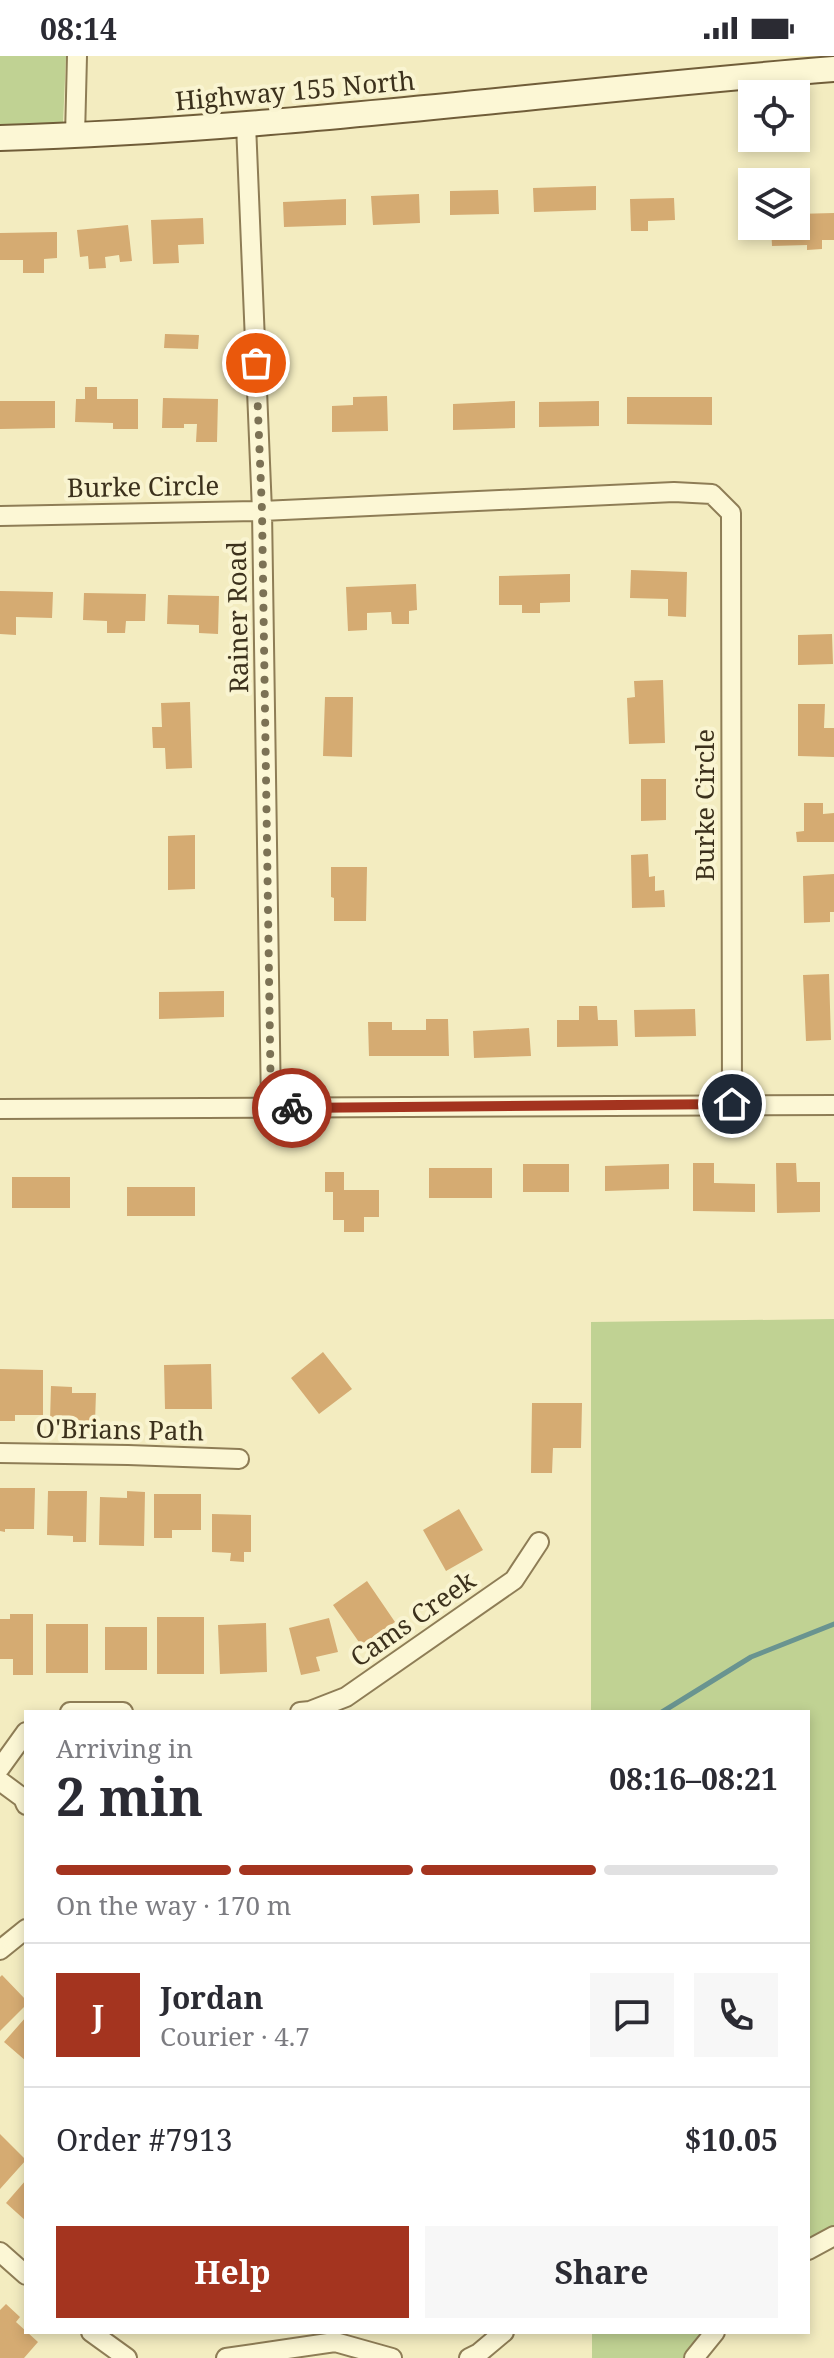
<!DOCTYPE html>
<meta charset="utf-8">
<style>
body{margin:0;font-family:"Noto Serif",serif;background:#f7f7f7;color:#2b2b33;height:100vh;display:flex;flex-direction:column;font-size:30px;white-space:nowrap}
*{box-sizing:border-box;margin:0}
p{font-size:26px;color:#7c7c81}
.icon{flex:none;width:44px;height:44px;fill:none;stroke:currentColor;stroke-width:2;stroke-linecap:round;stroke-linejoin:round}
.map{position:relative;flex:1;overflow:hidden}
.drawer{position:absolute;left:24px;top:1654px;width:786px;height:624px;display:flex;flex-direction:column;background:#fff;border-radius:0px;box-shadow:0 4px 12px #0003}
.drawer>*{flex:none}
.controls{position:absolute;left:738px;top:24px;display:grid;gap:16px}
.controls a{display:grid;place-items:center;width:72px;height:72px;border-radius:0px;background:#fff;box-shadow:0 4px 12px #0003;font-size:40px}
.pin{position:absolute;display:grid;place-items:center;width:68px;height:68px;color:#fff;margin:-34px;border:4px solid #fff;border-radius:50%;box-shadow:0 2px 8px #0007}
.courier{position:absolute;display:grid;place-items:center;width:80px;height:80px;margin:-40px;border:6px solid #a4341f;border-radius:50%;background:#fff;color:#222;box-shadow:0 2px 10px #0007}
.head em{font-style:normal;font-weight:700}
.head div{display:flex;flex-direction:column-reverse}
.head{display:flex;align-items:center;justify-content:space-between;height:136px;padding:0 32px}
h1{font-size:52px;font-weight:700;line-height:60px}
.bar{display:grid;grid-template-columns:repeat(4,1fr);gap:12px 8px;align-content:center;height:96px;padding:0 32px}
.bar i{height:10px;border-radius:6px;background:#e1e1e2}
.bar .on{background:#a4341f}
.bar p{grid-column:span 4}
.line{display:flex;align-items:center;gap:20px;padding:0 32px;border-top:2px solid #e1e1e2}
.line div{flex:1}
.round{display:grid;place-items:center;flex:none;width:84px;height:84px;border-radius:0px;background:#f7f7f7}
.primary-button{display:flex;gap:16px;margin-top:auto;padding:16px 32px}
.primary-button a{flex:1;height:92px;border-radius:0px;background:#a4341f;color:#fff;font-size:32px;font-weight:700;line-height:92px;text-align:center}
.primary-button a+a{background:#f7f7f7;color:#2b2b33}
.status{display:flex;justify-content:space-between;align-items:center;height:56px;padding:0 40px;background:#fff;direction:ltr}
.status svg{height:22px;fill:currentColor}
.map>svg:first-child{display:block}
</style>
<div class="status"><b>08:14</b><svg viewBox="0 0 49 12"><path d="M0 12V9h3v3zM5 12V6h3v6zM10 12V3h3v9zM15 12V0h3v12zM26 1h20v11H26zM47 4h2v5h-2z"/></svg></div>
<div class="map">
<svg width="834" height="2302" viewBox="0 0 834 2302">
<rect width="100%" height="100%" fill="#f3ecc0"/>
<path fill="#c0d293" d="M0,0H66L63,68L0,71Z
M834,1263V2178L808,2200V1656H591V1266Z
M592,2276H725L700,2302H592Z"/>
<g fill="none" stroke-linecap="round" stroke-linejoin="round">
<path stroke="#699490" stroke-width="5" d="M662,1656L751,1601L834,1568"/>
</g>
<path fill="#d5ab72" d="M596,130V154L534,156L533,132Z
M498,134L499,158L450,159V135Z
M419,138L420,167L373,169L371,140Z
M674,142L675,164L648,165V175H631L630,143Z
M346,143V169L284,171L283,146Z
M834,157V184H822V193L807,194V189L772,190L771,170H796V158Z
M203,162L204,188L178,189L179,207L153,208L151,164Z
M128,169L132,205L120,206L119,199L105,201L106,212L89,213L88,200L80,201L77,174Z
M57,176V202L44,203V217H23V204H0V177Z
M165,278L199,279L198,293L164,292Z
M85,331H97V343H138V373H113V367L75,366L76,343H85Z
M387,340L388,375L332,376V350L353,349V341Z
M627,341H712V369L627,368Z
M163,342L218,343L217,386H196L197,368H184V372H162Z
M0,345H55V372L0,373Z
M515,345V372L453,374V348Z
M599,345V370L539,371V346Z
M631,514L687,516L686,561L668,560V543L630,542Z
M570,518V546L540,547V557H522V549H499V520Z
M416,528L417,554L409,555V568H392L391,556L367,557V574L348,575L346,531Z
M0,535L53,536L52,562L16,561V579L0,578Z
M84,537L146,538L145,565H126L125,577H107V565L83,564Z
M168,539L219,540L218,578L199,577V569L167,568Z
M832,578L833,608L798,609V579Z
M663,624L665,687L629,688L627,642L635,641L634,625Z
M325,641H353L352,701L323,700Z
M190,646L192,712L166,713L165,692H153L152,671H162L161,647Z
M798,648H825L824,672H834V701L798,700Z
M641,723H666V764L641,765Z
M804,747H823V758L834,757V786H797L796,776L804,775Z
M195,779V833L168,834V780Z
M648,798L649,821L655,820V835L664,834L665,851L632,852L631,799Z
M331,811H367L366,865H334V842L331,841Z
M834,818V856H830V866L804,867L803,820Z
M829,918L831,984L806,985L803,919Z
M224,935V961L159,963V936Z
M579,950H597L598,964H617L618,990L557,991V964H579Z
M695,953L696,980L635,981L634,954Z
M426,963H448L449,1000H369L368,966H392V974H426Z
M529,972L531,1000L474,1002L473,975Z
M693,1107H714V1127L755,1128V1156L693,1155Z
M776,1107H796L797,1126H820V1156L777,1157Z
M523,1108H569V1136H523Z
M669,1108V1133L605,1135V1110Z
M429,1112H492V1142H429Z
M325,1116H344V1134H379V1161H364V1176H344V1164H333V1136H325Z
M12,1121H70V1152H12Z
M127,1131H195V1160H127Z
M323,1296L352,1333L319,1358L291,1322Z
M211,1308L212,1353H165L164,1309Z
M0,1313L43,1314V1359H15V1365H0Z
M51,1330L72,1331V1337H96L95,1366L50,1365Z
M532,1347H582L581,1392H553L552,1417H531Z
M0,1432H35L34,1473H5V1476L0,1475Z
M48,1435H87L86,1486H73V1480L47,1479Z
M127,1435L145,1436L144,1490L99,1489L100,1441L127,1442Z
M154,1438H201V1474H172V1482H154Z
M459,1453L483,1494L446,1515L423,1474Z
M212,1458L251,1459V1496H244V1506L230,1505L231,1497L212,1496Z
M367,1525L395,1566L361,1589L333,1549Z
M10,1558H33V1619H13V1603H0V1563H10Z
M157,1561H204V1618H157Z
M329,1562L338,1596L316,1601L320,1615L301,1619L289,1572Z
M266,1567L267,1616L220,1618L218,1569Z
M46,1568H88V1617H46Z
M105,1571H147V1614H105Z
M2,1919L26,1944V1949L0,1975V1921Z
M26,1961V2005L4,1986Z
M0,2078L26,2104L0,2133Z
M26,2124V2165L6,2147Z
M6,2248L20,2261L16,2266L38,2286L24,2302H0V2254Z"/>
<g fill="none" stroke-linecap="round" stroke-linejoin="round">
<g stroke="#8e7d56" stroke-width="22">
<path id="street" d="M246,68L262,455L271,1053
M75,80L77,0
M0,460L262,455L674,436L712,438L731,457L732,1048
M0,1053L834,1049
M0,1397L128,1399L239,1403
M70,1656H123
M300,1656L310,1655L346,1641L514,1524L539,1486
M0,1712L26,1676
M0,1725L23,1742L26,1749
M0,1894L26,1873
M808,2194L834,2180
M0,2196L26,2219
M91,2276L127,2302
M226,2302L335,2286L392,2302
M469,2302L479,2297L504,2276
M694,2302L715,2276"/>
</g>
<g stroke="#705d39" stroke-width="28">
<path id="secondary" d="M0,82C279,74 556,35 834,13"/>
</g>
<use href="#street" stroke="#fcf7d5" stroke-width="18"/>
<use href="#secondary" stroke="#fcf7d5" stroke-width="24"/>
</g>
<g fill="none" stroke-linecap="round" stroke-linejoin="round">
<path stroke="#7c7255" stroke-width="8" stroke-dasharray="0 14.4" d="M256,307L262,455L271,1053L292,1052"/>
<path stroke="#a4341f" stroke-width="10" d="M292,1052L732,1048"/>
</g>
<g text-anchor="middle" stroke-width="8" stroke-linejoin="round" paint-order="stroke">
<g font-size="26" fill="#3c311c" stroke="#f9f4d1">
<text transform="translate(295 35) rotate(-5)" y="9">Highway 155 North</text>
<text transform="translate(143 431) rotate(-1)" y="9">Burke Circle</text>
<text transform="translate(238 561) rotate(-91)" y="9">Rainer Road</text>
<text transform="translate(705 749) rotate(-90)" y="9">Burke Circle</text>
<text transform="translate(120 1374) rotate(1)" y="9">O'Brians Path</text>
<text transform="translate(413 1563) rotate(-35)" y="9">Cams Creek</text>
</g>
</g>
</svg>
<div class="controls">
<a><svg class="icon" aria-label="locate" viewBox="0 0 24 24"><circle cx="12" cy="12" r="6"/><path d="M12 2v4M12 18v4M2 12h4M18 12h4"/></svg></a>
<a><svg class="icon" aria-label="layers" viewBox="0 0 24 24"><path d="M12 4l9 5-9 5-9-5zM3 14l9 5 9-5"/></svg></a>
</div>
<div class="pin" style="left:256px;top:307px;background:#ea580c"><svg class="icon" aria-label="bag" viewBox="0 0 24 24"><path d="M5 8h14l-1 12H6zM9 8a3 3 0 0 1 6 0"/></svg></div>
<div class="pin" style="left:732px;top:1048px;background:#1f2937"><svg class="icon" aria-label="home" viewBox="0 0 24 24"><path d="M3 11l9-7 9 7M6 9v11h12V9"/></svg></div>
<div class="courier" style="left:292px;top:1052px"><svg class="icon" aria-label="bike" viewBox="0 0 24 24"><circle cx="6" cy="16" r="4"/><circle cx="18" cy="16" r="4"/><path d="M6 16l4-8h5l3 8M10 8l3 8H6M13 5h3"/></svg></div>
<section class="drawer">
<div class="head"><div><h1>2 min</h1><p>Arriving in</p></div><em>08:16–08:21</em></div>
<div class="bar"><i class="on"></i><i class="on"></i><i class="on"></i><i></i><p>On the way · 170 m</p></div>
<div class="line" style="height:144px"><b class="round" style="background:#a4341f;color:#fff">J</b><div><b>Jordan</b><p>Courier · 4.7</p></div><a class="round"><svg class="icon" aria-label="chat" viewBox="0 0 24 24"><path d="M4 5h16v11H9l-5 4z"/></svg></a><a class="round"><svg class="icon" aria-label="phone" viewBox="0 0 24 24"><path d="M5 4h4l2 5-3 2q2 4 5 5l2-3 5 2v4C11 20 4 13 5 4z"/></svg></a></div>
<div class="line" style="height:104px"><div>Order #7913</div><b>$10.05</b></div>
<div class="primary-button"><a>Help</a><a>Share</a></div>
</section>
</div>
